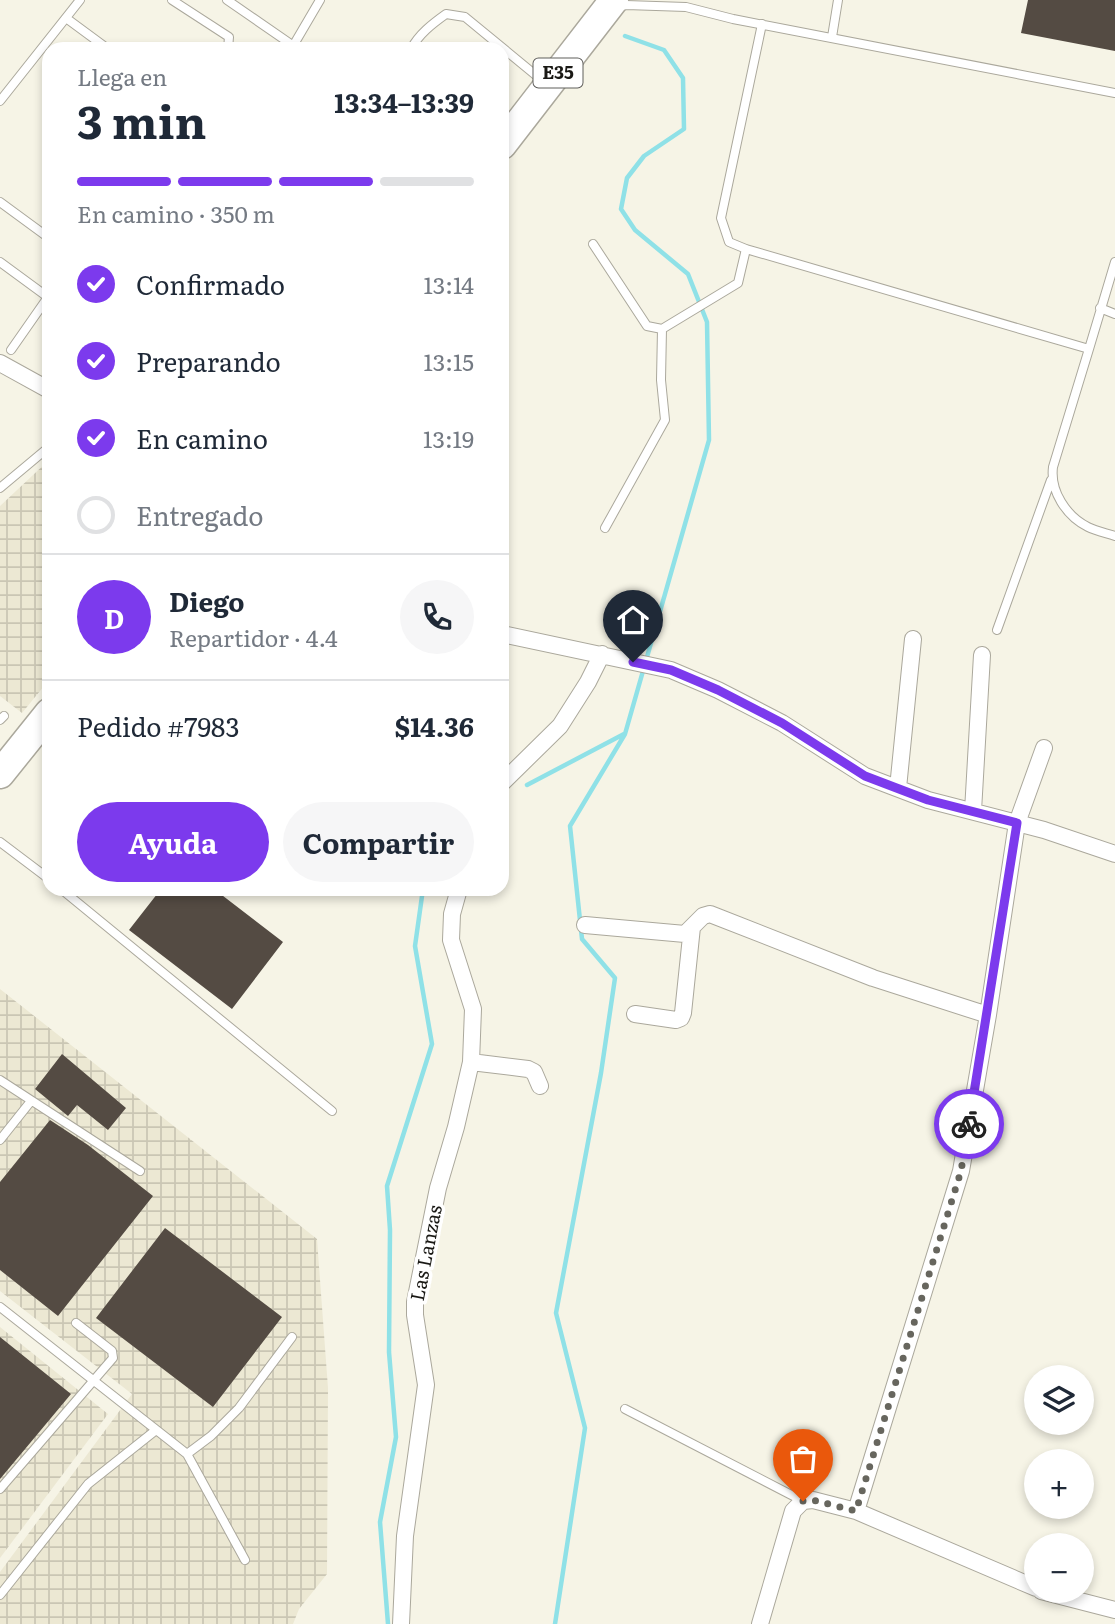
<!DOCTYPE html>
<html lang="es">
<meta charset="utf-8">
<style>
body{margin:0;font-family:Literata,serif;background:#f6f6f7;color:#1f2937;height:100vh;display:flex;flex-direction:column;font-size:26px;white-space:nowrap}
*{box-sizing:border-box;margin:0}
p{font-size:23px;color:#747a83}
.icon{flex:none;width:38px;height:38px;fill:none;stroke:currentColor;stroke-width:2;stroke-linecap:round;stroke-linejoin:round}
.map{position:relative;flex:1;overflow:hidden}
.sheet{position:absolute;left:42px;top:42px;width:467px;height:854px;display:flex;flex-direction:column;background:#fff;border-radius:21px;box-shadow:0 4px 10px #0003}
.sheet>*{flex:none}
.fabs{position:absolute;left:1024px;top:1365px;display:grid;gap:14px}
.fabs a{display:grid;place-items:center;width:70px;height:70px;border-radius:50%;background:#fff;box-shadow:0 4px 10px #0003;font-size:35px}
.pin{position:absolute;display:grid;place-items:center;width:60px;height:60px;color:#fff;margin:-72px -30px;border-radius:50% 50% 50% 0;rotate:-45deg;box-shadow:0 0 7px #0007}
.pin .icon{rotate:45deg}
.courier{position:absolute;display:grid;place-items:center;width:70px;height:70px;margin:-35px;border:5px solid #7c3aed;border-radius:50%;background:#fff;color:#222;box-shadow:0 2px 9px #0007}
.head em{font-style:normal;font-weight:700}
.head div{display:flex;flex-direction:column-reverse}
.head{display:flex;align-items:center;justify-content:space-between;height:119px;padding:0 35px}
h1{font-size:46px;font-weight:700;line-height:52px}
.bar{display:grid;grid-template-columns:repeat(4,1fr);gap:10px 7px;align-content:center;height:84px;padding:0 35px}
.bar i{height:9px;border-radius:5px;background:#e0e1e3}
.bar .on{background:#7c3aed}
.bar p{grid-column:span 4}
.line{display:flex;align-items:center;gap:18px;padding:0 35px;border-top:2px solid #e0e1e3}
.line div{flex:1}
.round{display:grid;place-items:center;flex:none;width:74px;height:74px;border-radius:37px;background:#f6f6f7}
ol{padding:0 35px;list-style:none}
li{display:flex;align-items:center;gap:21px;height:77px}
li p{margin-inline-start:auto}
li .icon{padding:7px;border-radius:50%;background:#7c3aed;color:#fff;stroke-width:4}
li:last-child{color:#747a83}
li i{width:38px;height:38px;border:4px solid #e0e1e3;border-radius:50%}
.cta{display:flex;gap:14px;margin-top:auto;padding:14px 35px}
.cta a{flex:1;height:80px;border-radius:42px;background:#7c3aed;color:#fff;font-size:28px;font-weight:700;line-height:80px;text-align:center}
.cta a+a{background:#f6f6f7;color:#1f2937}
.map>svg:first-child{display:block}
</style>
<div class="map">
<svg width="1115" height="1624" viewBox="0 0 1115 1624">
<defs>
<pattern id="industrial-grid" width="8" height="8" patternUnits="userSpaceOnUse" patternTransform="scale(1.75)"><rect width="8" height="8" fill="#ece8d3"/><path d="M0 4h8M4 0v8" fill="none" stroke="#cac6b4"/></pattern>
</defs>
<rect width="100%" height="100%" fill="#f6f4e6"/>
<path fill="url(#industrial-grid)" d="M49,460V680L22,713L0,696V506Z
M0,989L317,1239L328,1388L327,1574L299,1609L293,1624H0V1572L132,1394L0,1291Z
M0,1327L108,1414L0,1558Z"/>
<g fill="none" stroke-linecap="round" stroke-linejoin="round">
<path stroke="#8fe1e7" stroke-width="4.5" d="M527,785L624,734
M388,1624L380,1522L396,1437L389,1352L390,1230L387,1186L432,1044L415,946L423,889
M555,1624L585,1428L556,1313L601,1073L615,978L582,939L570,826L625,734L709,440L707,322L688,274L635,230L621,209L627,178L644,156L684,129L683,78L664,50L625,36"/>
</g>
<path fill="#544b43" d="M1028,0H1115V51L1021,33Z
M161,889H214L283,942L232,1009L129,930Z
M62,1054L126,1108L108,1130L77,1105L68,1116L35,1089Z
M50,1120L88,1145L153,1196L58,1316L0,1270V1182Z
M165,1228L282,1317L213,1407L96,1318Z
M0,1337L71,1394L0,1479Z"/>
<g fill="none" stroke-linecap="round" stroke-linejoin="round">
<g stroke="#aba89c" stroke-width="10">
<path id="lane" d="M172,0L229,37L228,49
M227,0L298,49
M616,7L626,5L686,7L733,19L1115,93
M66,18L108,49
M762,24L721,218L729,242L746,249L1089,349L1053,467C1050,491 1066,516 1088,527C1096,531 1106,533 1115,536
M832,37L838,0
M293,46L320,0
M411,49C419,34 432,24 446,14L465,17L544,82
M0,101L80,0
M0,202L49,238
M593,244L647,326L662,329L738,283L746,249
M0,262L49,298
M1100,308L1115,314
M1089,349L1115,262
M11,350L48,297
M0,488L49,447
M605,528L665,420L661,380L662,329
M997,630L1051,480
M0,720L4,716
M0,842L49,879
M61,889L332,1111
M0,1080L140,1171
M0,1140L31,1101
M0,1307L187,1454L245,1560
M625,1409L803,1501
M187,1454L211,1436L239,1408L292,1337
M0,1489L113,1358L112,1351L76,1323
M0,1595L88,1484L156,1430"/>
</g>
<g stroke="#aba89c" stroke-width="18">
<path id="street" d="M0,363L49,390
M502,634L671,670L718,690L782,723L865,776L928,800L1044,830L1115,854
M502,783L560,726L588,682L602,654
M898,788L913,639
M973,811L982,655
M585,925L685,934L703,916L710,914L873,978L988,1015
M635,1014L676,1020L681,1018L683,1013L692,927
M471,1062L528,1069L534,1072L540,1086
M856,1511L1036,1588
M1041,1591L1115,1610
M401,1624L405,1536L426,1385L415,1315V1302L438,1188L456,1127L471,1062L473,1009L451,940L452,914L459,889
M760,1624L793,1511L803,1501L813,1500L856,1511L961,1171L988,1015L1017,823L1044,748"/>
</g>
<g stroke="#aba89c" stroke-width="31">
<path id="highway" d="M502,145L614,0
M0,774L49,713"/>
</g>
<use href="#lane" stroke="#fff" stroke-width="8"/>
<use href="#street" stroke="#fff" stroke-width="16"/>
<use href="#highway" stroke="#fff" stroke-width="28"/>
</g>
<g fill="none" stroke-linecap="round" stroke-linejoin="round">
<path stroke="#67665e" stroke-width="7" stroke-dasharray="0 12.6" d="M803,1501L813,1500L856,1511L961,1171L969,1124"/>
<path stroke="#7c3aed" stroke-width="9" d="M633,662L671,670L718,690L782,723L865,776L928,800L1017,823L969,1124"/>
</g>
<g text-anchor="middle" stroke-width="7" stroke-linejoin="round" paint-order="stroke">
<rect fill="#fff" stroke="#5f5e5b" stroke-width="2" x="533.5" y="58.5" width="49" height="29" rx="5"/>
<g font-size="18" font-weight="bold" fill="#1a1915">
<text x="558" y="79">E35</text>
</g>
<g font-size="19" fill="#1a1915" stroke="#fff">
<text transform="translate(426 1253) rotate(-79)" y="7">Las Lanzas</text>
</g>
</g>
</svg>
<div class="fabs">
<a><svg class="icon" aria-label="layers" viewBox="0 0 24 24"><path d="M12 4l9 5-9 5-9-5zM3 14l9 5 9-5"/></svg></a>
<a>+</a>
<a>−</a>
</div>
<div class="pin" style="left:803px;top:1501px;background:#ea580c"><svg class="icon" aria-label="bag" viewBox="0 0 24 24"><path d="M5 8h14l-1 12H6zM9 8a3 3 0 0 1 6 0"/></svg></div>
<div class="pin" style="left:633px;top:662px;background:#1f2937"><svg class="icon" aria-label="home" viewBox="0 0 24 24"><path d="M3 11l9-7 9 7M6 9v11h12V9"/></svg></div>
<div class="courier" style="left:969px;top:1124px"><svg class="icon" aria-label="bike" viewBox="0 0 24 24"><circle cx="6" cy="16" r="4"/><circle cx="18" cy="16" r="4"/><path d="M6 16l4-8h5l3 8M10 8l3 8H6M13 5h3"/></svg></div>
<section class="sheet">
<div class="head"><div><h1>3 min</h1><p>Llega en</p></div><em>13:34–13:39</em></div>
<div class="bar"><i class="on"></i><i class="on"></i><i class="on"></i><i></i><p>En camino · 350 m</p></div>
<ol>
<li><svg class="icon" aria-label="check" viewBox="0 0 24 24"><path d="M5 12l5 5 9-10"/></svg>Confirmado<p>13:14</p></li>
<li><svg class="icon" aria-label="check" viewBox="0 0 24 24"><path d="M5 12l5 5 9-10"/></svg>Preparando<p>13:15</p></li>
<li><svg class="icon" aria-label="check" viewBox="0 0 24 24"><path d="M5 12l5 5 9-10"/></svg>En camino<p>13:19</p></li>
<li><i></i>Entregado</li>
</ol>
<div class="line" style="height:126px"><b class="round" style="background:#7c3aed;color:#fff">D</b><div><b>Diego</b><p>Repartidor · 4.4</p></div><a class="round"><svg class="icon" aria-label="phone" viewBox="0 0 24 24"><path d="M5 4h4l2 5-3 2q2 4 5 5l2-3 5 2v4C11 20 4 13 5 4z"/></svg></a></div>
<div class="line" style="height:91px"><div>Pedido #7983</div><b>$14.36</b></div>
<div class="cta"><a>Ayuda</a><a>Compartir</a></div>
</section>
</div>
